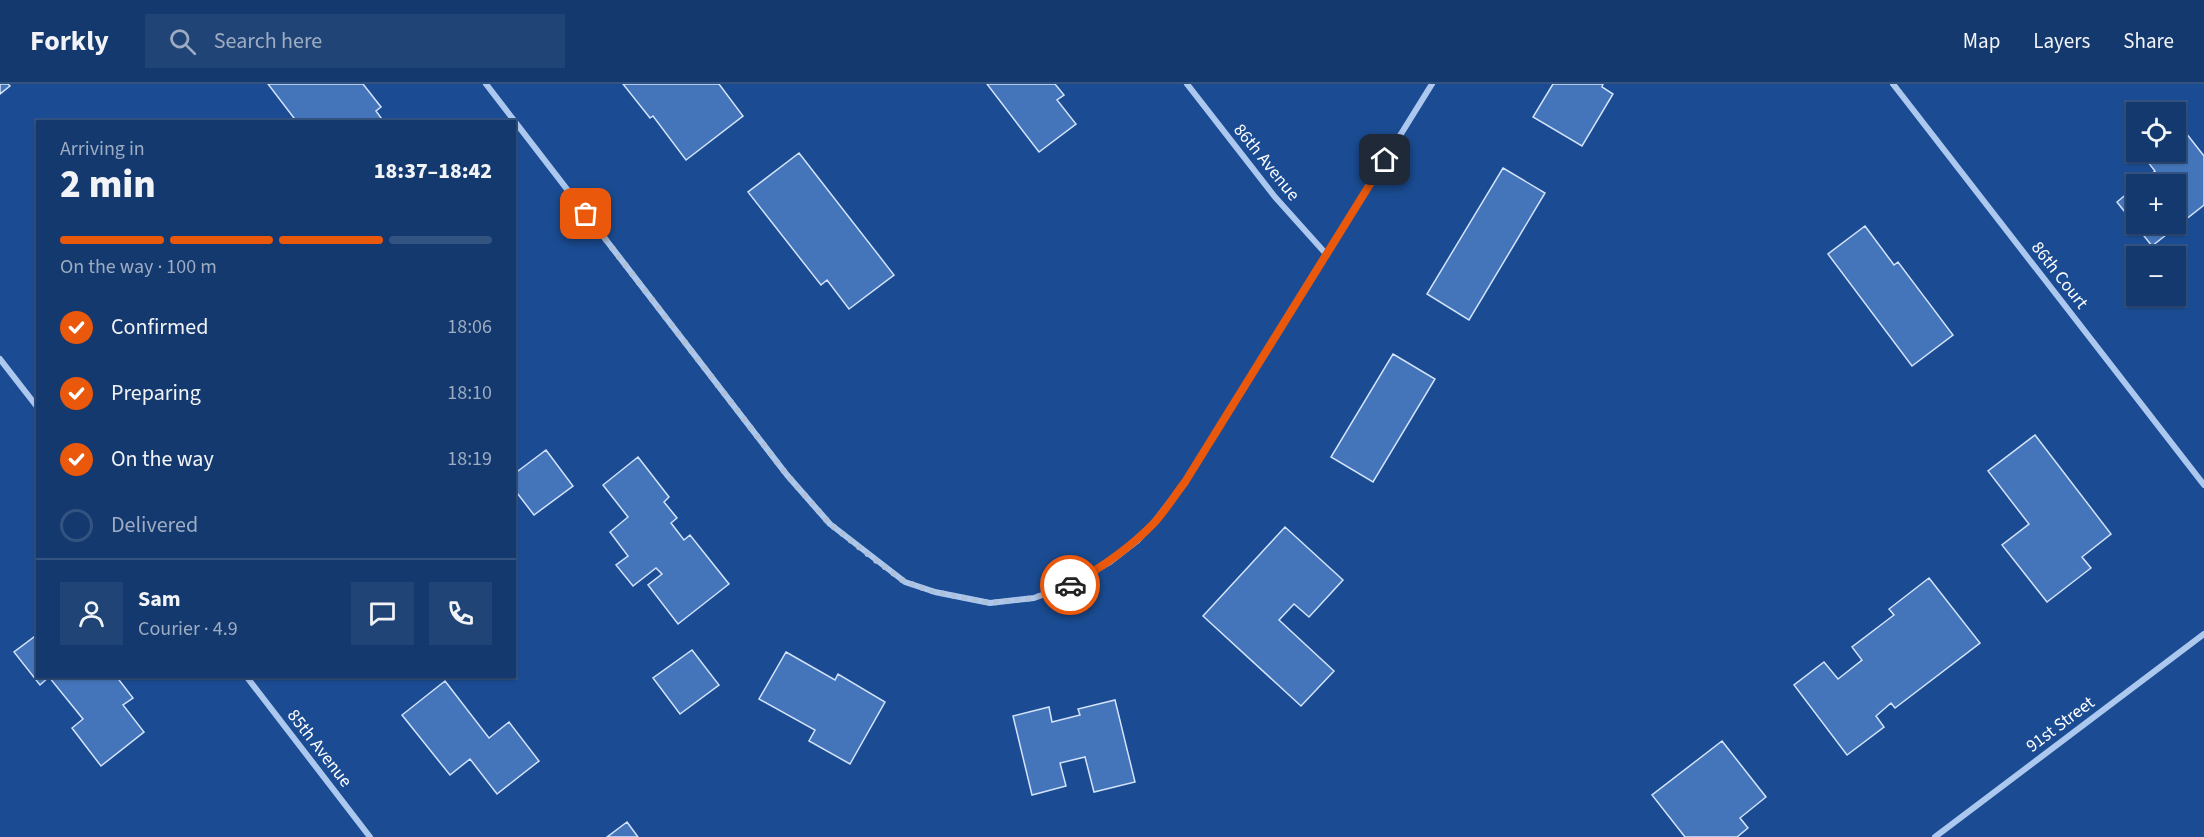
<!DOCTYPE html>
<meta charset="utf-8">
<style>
body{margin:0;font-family:"Source Sans 3",sans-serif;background:#214476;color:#f1f3f6;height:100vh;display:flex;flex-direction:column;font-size:22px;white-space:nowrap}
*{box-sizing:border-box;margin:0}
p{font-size:20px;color:#9dacc2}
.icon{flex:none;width:33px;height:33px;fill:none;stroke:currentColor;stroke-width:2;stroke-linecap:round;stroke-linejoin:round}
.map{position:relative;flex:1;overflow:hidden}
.details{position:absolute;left:36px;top:36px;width:480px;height:558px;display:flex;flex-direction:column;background:#14396e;border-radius:0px;box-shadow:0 2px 4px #0004,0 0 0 2px #335381}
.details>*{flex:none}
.tools{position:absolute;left:2126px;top:18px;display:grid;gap:12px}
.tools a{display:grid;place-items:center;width:60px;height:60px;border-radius:0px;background:#14396e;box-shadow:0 2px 4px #0004,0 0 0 2px #335381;font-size:30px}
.pin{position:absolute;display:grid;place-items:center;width:51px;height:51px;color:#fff;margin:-26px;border-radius:12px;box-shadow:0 3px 9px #0006}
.courier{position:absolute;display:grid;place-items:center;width:60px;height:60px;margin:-30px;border:4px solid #ea580c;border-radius:50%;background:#fff;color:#222;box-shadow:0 2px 8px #0007}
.head em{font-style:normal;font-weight:800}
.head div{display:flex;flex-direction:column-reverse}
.head{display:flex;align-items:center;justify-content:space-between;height:102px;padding:0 24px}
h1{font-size:39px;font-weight:800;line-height:45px}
.bar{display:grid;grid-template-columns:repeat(4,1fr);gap:9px 6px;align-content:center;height:72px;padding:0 24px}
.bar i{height:8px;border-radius:4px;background:#335381}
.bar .active{background:#ea580c}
.bar p{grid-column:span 4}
.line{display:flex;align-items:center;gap:15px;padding:0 24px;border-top:2px solid #335381}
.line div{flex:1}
.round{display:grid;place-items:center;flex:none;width:63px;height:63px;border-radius:0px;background:#214476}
ol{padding:0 24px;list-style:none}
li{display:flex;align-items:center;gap:18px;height:66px}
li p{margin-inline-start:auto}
li .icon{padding:6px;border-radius:50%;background:#ea580c;color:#fff;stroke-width:4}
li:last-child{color:#9dacc2}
li i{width:33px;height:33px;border:3px solid #335381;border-radius:50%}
header{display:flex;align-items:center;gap:36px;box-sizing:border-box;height:84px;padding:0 30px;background:#14396e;border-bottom:2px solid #335381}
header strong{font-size:28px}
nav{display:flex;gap:33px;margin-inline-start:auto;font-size:21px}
.search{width:420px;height:54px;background:#214476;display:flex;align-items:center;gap:15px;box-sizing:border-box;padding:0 21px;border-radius:0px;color:#9dacc2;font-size:22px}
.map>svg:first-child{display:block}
</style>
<header>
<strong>Forkly</strong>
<div class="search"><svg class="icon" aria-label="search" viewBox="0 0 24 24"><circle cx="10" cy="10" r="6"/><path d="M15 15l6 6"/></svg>Search here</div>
<nav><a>Map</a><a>Layers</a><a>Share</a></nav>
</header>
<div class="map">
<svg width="2204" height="753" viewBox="0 0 2204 753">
<rect width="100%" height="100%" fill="#1b4c93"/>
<path fill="#4475ba" stroke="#d2e3fa" stroke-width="1.5" d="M0,0H8L10,2L0,10Z
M268,0H363L381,23L376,27L384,38H297Z
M623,0H719L743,32L686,76L653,32L650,34Z
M987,0H1055L1064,11L1057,16L1076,40L1039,68Z
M1553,0H1603L1602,3L1613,10L1582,62L1533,33Z
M2163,19L2170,28H2151Z
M2175,35L2204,72V121L2152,162L2117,118L2136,102V140H2175V100H2138L2155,87L2140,68H2175Z
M2136,40V63L2125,49Z
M799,69L894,191L849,225L827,196L821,201L748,108Z
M1503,84L1545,109L1469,236L1427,210Z
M1865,142L1894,181L1898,178L1953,251L1912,282L1828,170Z
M1393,270L1435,295L1373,398L1331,373Z
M2035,351L2111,450L2082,473L2091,484L2047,518L2002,461L2029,440L1988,387Z
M546,366L573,402L534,431L514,405V390Z
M638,373L669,413L664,418L677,434L671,439L684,456L690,451L729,500L678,540L648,501L662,490L656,484L633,502L616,481L628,472L610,448L628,433L603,401Z
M1285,443L1343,496L1309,533L1294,520L1279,536L1334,587L1301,622L1203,532Z
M1929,494L1980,559L1895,624L1891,619L1876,632L1884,643L1847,671L1794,601L1824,578L1838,595L1862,576L1852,563L1894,531L1889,525Z
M38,550V592H116L133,614L123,621L144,648L101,682L72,644L83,635L49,593L40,601L14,568Z
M692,566L719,601L680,630L653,594Z
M786,568L835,596L838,590L885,618L850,680L809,657L815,646L759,615Z
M445,597L489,654L509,638L539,677L497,710L470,675L450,691L402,631Z
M1115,616L1135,698L1094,708L1085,673L1060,679L1066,702L1032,711L1013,632L1049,623L1052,638L1080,631L1078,625Z
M1722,657L1766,713L1740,734L1748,744L1737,753H1685L1652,711Z
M627,738L638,753H607Z"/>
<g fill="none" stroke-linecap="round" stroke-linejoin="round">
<path stroke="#acc8ef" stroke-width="6" d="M486,0L787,391L830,440L905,498L935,508L990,519L1034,514L1071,500L1110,478L1137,457L1155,437L1185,398L1432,0
M1187,0L1275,113L1327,171
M1893,0L2204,401
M0,275L38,324
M246,592L370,753
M1935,753L2204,550"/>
</g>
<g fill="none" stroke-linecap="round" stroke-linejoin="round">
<path stroke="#afc0d9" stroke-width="6" stroke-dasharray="0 10.8" d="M586,130L787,391L830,440L870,472L905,498L935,508L990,519L1034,514L1070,501"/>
<path stroke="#ea580c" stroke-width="8" d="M1070,501C1101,484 1129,465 1154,439C1165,427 1175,411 1185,398L1385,76"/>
</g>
<g text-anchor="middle" stroke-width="4.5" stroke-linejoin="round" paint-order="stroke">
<g font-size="18" fill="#fff" stroke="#1b4c93">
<text transform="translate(1267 78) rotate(51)" y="6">86th Avenue</text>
<text transform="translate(2060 191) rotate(52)" y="6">86th Court</text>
<text transform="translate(2060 640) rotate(-37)" y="6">91st Street</text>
<text transform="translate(320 664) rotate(52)" y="6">85th Avenue</text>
</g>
</g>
</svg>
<div class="tools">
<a><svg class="icon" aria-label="locate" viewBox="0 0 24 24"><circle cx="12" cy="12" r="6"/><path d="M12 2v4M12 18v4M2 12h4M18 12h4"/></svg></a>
<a>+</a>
<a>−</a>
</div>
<div class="pin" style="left:586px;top:130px;background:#ea580c"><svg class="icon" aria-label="bag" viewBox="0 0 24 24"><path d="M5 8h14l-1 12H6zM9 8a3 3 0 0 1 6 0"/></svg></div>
<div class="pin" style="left:1385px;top:76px;background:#1f2937"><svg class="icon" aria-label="home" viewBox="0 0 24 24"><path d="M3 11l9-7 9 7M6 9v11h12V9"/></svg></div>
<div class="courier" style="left:1070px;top:501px"><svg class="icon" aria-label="car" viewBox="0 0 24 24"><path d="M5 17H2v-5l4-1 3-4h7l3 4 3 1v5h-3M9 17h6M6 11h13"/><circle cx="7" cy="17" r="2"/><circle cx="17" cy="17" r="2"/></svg></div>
<section class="details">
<div class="head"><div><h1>2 min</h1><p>Arriving in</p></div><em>18:37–18:42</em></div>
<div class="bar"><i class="active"></i><i class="active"></i><i class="active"></i><i></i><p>On the way · 100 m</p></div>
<ol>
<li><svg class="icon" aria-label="check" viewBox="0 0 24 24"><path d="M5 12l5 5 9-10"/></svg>Confirmed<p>18:06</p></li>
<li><svg class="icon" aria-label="check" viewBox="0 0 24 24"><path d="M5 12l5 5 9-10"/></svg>Preparing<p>18:10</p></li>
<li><svg class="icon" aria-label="check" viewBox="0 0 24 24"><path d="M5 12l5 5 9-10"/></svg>On the way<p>18:19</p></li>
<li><i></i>Delivered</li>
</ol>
<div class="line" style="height:108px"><a class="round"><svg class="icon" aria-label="person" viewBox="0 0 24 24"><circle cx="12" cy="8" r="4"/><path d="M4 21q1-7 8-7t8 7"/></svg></a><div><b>Sam</b><p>Courier · 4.9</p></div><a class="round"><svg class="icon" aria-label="chat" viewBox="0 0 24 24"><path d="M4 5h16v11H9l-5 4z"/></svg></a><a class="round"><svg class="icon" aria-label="phone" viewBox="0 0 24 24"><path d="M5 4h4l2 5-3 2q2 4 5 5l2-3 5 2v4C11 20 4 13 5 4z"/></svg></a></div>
</section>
</div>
